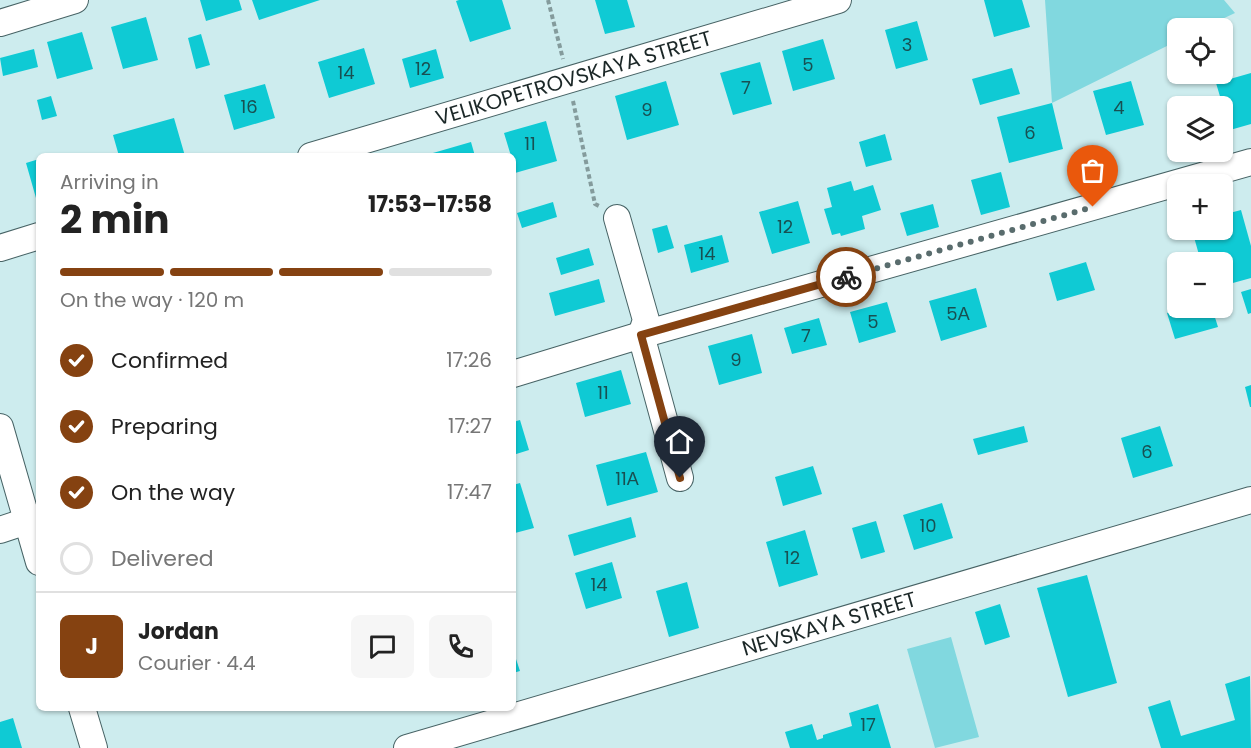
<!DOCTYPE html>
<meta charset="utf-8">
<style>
body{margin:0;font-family:Poppins,sans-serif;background:#f6f6f6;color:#222;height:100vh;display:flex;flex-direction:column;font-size:22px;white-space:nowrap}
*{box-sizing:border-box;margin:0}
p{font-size:20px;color:#767676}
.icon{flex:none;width:33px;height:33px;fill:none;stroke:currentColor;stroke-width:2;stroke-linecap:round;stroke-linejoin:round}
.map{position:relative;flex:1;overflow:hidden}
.panel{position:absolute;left:36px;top:153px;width:480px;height:558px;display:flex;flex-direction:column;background:#fff;border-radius:9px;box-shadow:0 2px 4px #0004}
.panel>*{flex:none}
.controls{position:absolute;left:1167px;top:18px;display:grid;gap:12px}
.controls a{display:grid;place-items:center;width:66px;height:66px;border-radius:9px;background:#fff;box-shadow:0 2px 4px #0004;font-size:30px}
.pin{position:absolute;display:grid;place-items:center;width:51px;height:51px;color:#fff;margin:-62px -26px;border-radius:50% 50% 50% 0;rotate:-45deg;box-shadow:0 0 6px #0007}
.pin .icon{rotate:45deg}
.courier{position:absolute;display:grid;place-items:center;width:60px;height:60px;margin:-30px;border:4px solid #854211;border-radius:50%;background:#fff;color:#222;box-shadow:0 2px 8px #0007}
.headline em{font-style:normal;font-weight:700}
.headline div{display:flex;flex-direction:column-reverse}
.headline{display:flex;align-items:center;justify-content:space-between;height:102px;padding:0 24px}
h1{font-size:39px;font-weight:700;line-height:45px}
.bar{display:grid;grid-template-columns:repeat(4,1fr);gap:9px 6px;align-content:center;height:72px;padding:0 24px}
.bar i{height:8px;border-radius:4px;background:#e0e0e0}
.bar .on{background:#854211}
.bar p{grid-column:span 4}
.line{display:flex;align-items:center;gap:15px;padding:0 24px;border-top:2px solid #e0e0e0}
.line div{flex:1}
.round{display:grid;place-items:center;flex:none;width:63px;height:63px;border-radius:9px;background:#f6f6f6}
ol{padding:0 24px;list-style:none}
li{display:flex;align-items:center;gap:18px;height:66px}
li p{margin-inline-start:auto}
li .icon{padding:6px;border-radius:50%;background:#854211;color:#fff;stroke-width:4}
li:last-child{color:#767676}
li i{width:33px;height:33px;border:3px solid #e0e0e0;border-radius:50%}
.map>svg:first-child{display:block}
</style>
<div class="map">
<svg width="1251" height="748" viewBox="0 0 1251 748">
<rect width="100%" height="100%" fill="#cdecee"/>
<path fill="#81d8df" d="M1045,0H1224L1235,13L1203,28H1178L1177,41L1052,103Z
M951,637L979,737L935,748L907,649Z"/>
<path fill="#0fcad4" d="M200,0H239L242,10L206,21Z
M252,0H320L259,20Z
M459,0H502L511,29L470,42L456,1Z
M595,0H627L635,27L605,34Z
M984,0H1022L1030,27L994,37Z
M146,17L158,60L123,69L111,27Z
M917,21L928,60L896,69L885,30Z
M82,32L93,69L57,79L47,42Z
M201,34L210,65L196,69L188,38Z
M823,39L835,79L793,91L782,51Z
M364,48L375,84L329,98L318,62Z
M34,49L38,67L3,76L0,58Z
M436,49L444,78L410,88L402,59Z
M760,62L772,104L733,115L720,73Z
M1012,68L1020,94L980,105L972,79Z
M1251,73V124L1230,130L1216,83Z
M666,81L679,125L627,140L615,96Z
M1131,81L1144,125L1106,135L1093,91Z
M265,84L275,118L234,130L224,95Z
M51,96L57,116L42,120L37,100Z
M1052,103L1063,149L1009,163L997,117Z
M174,118L185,156H119L113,135Z
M546,121L557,161L515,173L513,156H511L504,133Z
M885,134L892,160L866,167L859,142Z
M471,142L475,156H426V155Z
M39,159V197L36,198L26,163Z
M1001,172L1010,207L981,215L971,180Z
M851,181L854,191L873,185L881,210L862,216L865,229L841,236L840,233L832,235L824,209L832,207L827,188Z
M798,201L810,243L772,254L759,212Z
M553,202L557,217L522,228L517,213Z
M933,204L939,227L907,236L900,213Z
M1241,210L1251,246V278L1222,286V262H1201L1192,230H1222V215Z
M667,225L674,248L658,253L652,229Z
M722,235L729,262L691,273L684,245Z
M589,248L594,265L561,275L556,258Z
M1086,262L1095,290L1057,301L1049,273Z
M599,279L605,302L555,316L549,293Z
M976,288L987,327L941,341L929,301Z
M1251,289V313L1248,314L1241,292Z
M887,302L896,332L859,343L850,312Z
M1186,308H1212L1218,327L1175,339L1167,313Z
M819,318L827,345L792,354L784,328Z
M752,334L762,373L719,385L708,346Z
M621,370L631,404L585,417L576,383Z
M1251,385V407H1250L1245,387Z
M520,420L529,450L513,455V422Z
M1024,426L1028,442L978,455L973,439Z
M1160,426L1173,466L1133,478L1121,438Z
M646,452L658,492L607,506L596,465Z
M813,466L822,494L783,506L775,477Z
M520,483L534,528L515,533L513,526V485Z
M942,503L953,538L914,550L903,515Z
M631,517L636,537L574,556L568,535Z
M876,521L885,552L861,559L852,528Z
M805,530L818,575L779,587L766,542Z
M612,562L622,598L586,609L575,573Z
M1087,575L1117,683L1068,697L1037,588Z
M687,582L699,628L669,637L656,591Z
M1000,604L1010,637L985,645L975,612Z
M513,650L520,671L513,673Z
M1250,676L1251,748H1161L1148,707L1170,700L1181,736L1235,720L1225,684Z
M878,704L891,748H790L785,732L812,724L817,740L823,738V735L852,726L849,713Z
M13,718L22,748H0V722Z"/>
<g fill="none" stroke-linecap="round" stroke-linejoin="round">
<g stroke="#476365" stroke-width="28">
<g id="minor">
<path d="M0,23L75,0"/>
<path id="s1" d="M311,156L838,0"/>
<path d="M617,218L646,320L641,335L680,478"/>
<path d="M0,248L39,236"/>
<path d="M513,374L641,335L1251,162"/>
<path d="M0,427L39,562"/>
<path d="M0,530L39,517"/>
<path d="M82,708L94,748"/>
<path id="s2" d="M407,748L1251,500"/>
</g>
</g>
<path stroke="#849b9c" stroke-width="4" stroke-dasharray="4.5 3" stroke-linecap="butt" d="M548,0L563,59
M573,101L595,204L599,206"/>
<use href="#minor" stroke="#fff" stroke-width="26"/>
</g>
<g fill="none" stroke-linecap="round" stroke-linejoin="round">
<path stroke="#596c6d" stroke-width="6" stroke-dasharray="0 10.8" d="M846,277L1093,207"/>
<path stroke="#854211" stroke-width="8" d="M680,478L641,335L846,277"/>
</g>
<g text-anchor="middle" stroke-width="5" stroke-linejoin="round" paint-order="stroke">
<g font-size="18" fill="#185052">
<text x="907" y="51">3</text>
<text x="808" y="71">5</text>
<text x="423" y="75">12</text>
<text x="346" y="79">14</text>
<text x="746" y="94">7</text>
<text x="249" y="113">16</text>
<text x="1119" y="114">4</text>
<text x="647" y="116">9</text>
<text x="1030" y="139">6</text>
<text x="530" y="150">11</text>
<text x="785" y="233">12</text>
<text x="707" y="260">14</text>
<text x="958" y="320">5А</text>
<text x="873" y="328">5</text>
<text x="806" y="342">7</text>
<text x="736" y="366">9</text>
<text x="603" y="399">11</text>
<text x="1147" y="458">6</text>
<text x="627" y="485">11А</text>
<text x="928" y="532">10</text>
<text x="792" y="564">12</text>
<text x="599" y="591">14</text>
<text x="868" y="731">17</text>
</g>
<g font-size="21" fill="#1b2727" stroke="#fff">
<text dy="7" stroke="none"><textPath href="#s1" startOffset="274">VELIKOPETROVSKAYA STREET</textPath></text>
<text dy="7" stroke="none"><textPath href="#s2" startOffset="440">NEVSKAYA STREET</textPath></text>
</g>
</g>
</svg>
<div class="controls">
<a><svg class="icon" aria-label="locate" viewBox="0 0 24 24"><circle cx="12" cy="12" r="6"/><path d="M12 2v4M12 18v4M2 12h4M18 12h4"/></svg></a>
<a><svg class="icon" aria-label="layers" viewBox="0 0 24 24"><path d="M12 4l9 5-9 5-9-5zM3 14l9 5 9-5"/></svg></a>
<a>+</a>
<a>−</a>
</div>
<div class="pin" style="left:1093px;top:207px;background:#ea580c"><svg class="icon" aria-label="bag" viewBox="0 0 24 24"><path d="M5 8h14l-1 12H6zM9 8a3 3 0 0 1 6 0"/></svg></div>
<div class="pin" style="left:680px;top:478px;background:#1f2937"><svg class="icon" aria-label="home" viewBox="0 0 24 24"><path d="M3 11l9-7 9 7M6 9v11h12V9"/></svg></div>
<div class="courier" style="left:846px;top:277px"><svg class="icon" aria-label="bike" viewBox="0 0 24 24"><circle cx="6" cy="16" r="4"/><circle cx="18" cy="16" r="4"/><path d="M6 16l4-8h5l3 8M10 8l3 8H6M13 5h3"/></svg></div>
<section class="panel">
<div class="headline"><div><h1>2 min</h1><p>Arriving in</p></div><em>17:53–17:58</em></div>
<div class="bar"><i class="on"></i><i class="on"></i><i class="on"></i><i></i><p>On the way · 120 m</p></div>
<ol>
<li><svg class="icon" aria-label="check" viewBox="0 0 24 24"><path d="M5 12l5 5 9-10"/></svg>Confirmed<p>17:26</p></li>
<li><svg class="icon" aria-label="check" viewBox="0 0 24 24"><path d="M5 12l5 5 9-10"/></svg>Preparing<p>17:27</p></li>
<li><svg class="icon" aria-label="check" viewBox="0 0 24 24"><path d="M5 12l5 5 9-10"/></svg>On the way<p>17:47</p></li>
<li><i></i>Delivered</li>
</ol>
<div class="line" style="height:108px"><b class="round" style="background:#854211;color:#fff">J</b><div><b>Jordan</b><p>Courier · 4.4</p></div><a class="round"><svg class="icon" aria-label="chat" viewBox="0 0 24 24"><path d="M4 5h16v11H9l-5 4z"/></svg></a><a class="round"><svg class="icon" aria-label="phone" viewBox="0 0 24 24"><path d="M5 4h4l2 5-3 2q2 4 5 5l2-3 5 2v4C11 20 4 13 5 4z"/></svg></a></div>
</section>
</div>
